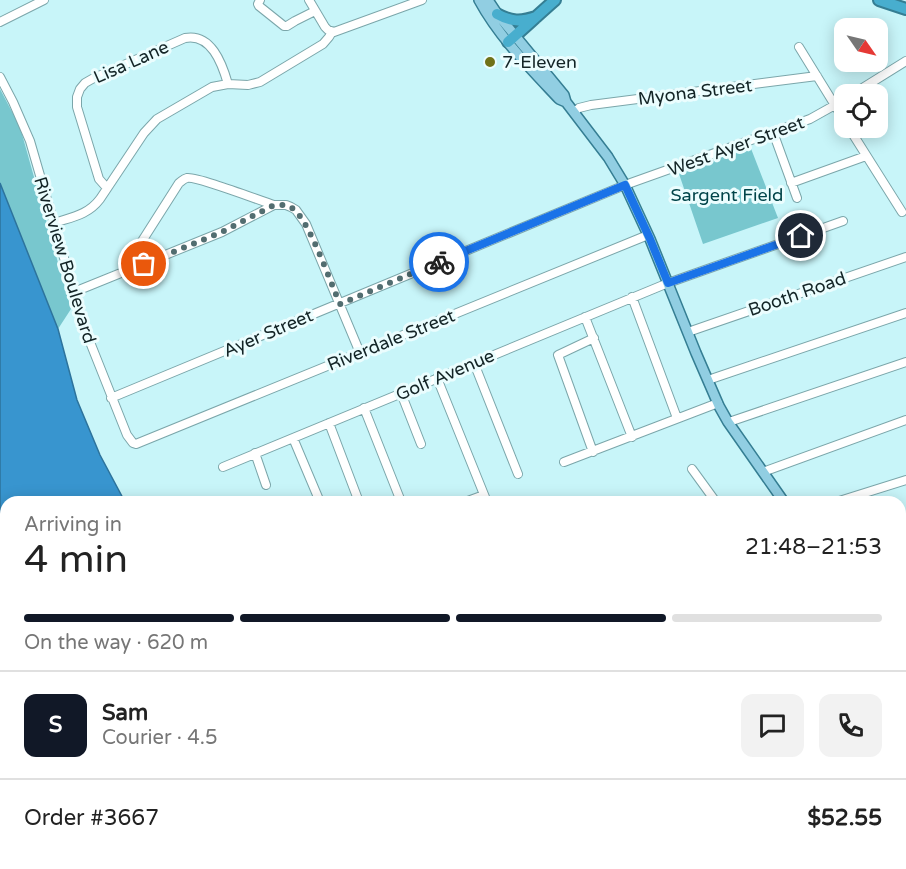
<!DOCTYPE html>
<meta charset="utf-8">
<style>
body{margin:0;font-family:"Varela Round",sans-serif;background:#f2f2f2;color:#222;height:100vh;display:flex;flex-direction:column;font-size:22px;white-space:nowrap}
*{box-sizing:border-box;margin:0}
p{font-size:20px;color:#767676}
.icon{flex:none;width:33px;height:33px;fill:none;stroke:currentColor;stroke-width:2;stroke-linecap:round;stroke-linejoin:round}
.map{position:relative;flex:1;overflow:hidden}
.side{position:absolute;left:0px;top:496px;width:906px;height:374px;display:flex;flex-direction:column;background:#fff;border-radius:18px 18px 0 0;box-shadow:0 3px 15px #0003}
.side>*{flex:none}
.needle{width:39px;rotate:124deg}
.fabs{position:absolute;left:834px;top:18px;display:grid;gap:12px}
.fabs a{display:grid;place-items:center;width:54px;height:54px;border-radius:12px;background:#fff;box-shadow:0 3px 15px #0003;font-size:30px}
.pin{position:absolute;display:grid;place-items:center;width:51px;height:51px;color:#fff;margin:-26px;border:3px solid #fff;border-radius:50%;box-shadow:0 2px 6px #0007}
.courier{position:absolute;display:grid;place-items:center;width:60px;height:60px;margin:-30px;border:4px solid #1a73e8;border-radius:50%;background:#fff;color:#222;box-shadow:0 2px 8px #0007}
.head em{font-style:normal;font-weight:600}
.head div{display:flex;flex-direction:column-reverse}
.head{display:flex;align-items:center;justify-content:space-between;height:102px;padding:0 24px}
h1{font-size:39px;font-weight:600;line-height:45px}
.bar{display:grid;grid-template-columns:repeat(4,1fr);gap:9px 6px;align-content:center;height:72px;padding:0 24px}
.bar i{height:8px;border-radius:4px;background:#e0e0e0}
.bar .current{background:#111827}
.bar p{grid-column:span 4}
.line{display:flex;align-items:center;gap:15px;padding:0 24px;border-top:2px solid #e0e0e0}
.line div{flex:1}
.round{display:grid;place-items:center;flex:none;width:63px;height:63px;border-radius:12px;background:#f2f2f2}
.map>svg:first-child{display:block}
</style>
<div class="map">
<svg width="906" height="869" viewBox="0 0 906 869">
<rect width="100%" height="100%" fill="#c8f5f9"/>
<path fill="#78c7ce" d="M0,89L20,127L71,309L58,329L0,183Z
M750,146L778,218L703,244L678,171Z"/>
<path fill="#3895cf" stroke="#2d739c" stroke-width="1.5" d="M0,183L58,329L77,400L100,455L125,502H6V528L0,521Z
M179,864H280L282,869H181Z"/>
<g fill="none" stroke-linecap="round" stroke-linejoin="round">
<path stroke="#2d739c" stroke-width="1.5" d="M0,789H6"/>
<g stroke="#7ba6aa" stroke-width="10">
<path id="minor" d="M260,0L258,4L259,6L284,26H287L295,21L315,11
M309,0L325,27L328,30L334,32L422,0
M0,22L44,0
M799,47L844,120
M0,77L13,102L30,141L71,282L82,322L127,435L133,443L136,444L648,235
M853,94L906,61
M574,112L579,108L591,105L817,76
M849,128L902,212
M773,132L797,198
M791,183L866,156
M107,188L99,179L77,107V97L80,89L85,83L92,79L185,38C211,33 222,63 228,84
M54,223C72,217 88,215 100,199L144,133L157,119L212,87L228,84L248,85L260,82L323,44L329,37L332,32
M123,271L179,183C182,181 183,179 187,178C196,176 261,201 274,205
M74,292L222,232L274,205H286L291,207L296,210L306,224L360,353
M632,297L677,418
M585,317L632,437
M688,332L906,257
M474,363L518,474
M437,378L487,502
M708,380L906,313
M401,393L421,444
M111,398L625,185L810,119L844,100
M364,408L400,499
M729,422L906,362
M329,423L359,502
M293,438L320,502
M593,452L558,355L594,338
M255,453L266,485
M564,462L718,403
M223,467L668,283L843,221
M692,469L716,502
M763,472L906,420
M465,502L484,495
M836,502L906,480
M900,686L906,683
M900,730L906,727
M900,784L906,781
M358,864L360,869
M772,864L774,869
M885,864L890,869
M444,869L454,864
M632,869L638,866
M735,869L745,864"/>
</g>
<g stroke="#357e93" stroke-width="12">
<path id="major" d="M479,0C499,37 530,68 559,99L566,102
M488,0L498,15L564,95L566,102L608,157L625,185L650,239L696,353L719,406L728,422L784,502
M900,641L906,646"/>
</g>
<g stroke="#357e93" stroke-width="14">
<path id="highway" d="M879,0L906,9
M497,14C511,22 521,22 536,17
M508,42C524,28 539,14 555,0"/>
</g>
<use href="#minor" stroke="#fff" stroke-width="8"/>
<use href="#major" stroke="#91cee2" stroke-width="9"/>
<use href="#highway" stroke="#48aece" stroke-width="10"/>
<path stroke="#384f51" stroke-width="1.5" stroke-dasharray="3 6" stroke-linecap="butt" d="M0,602L6,621
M0,646L6,653
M84,864L86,869"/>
</g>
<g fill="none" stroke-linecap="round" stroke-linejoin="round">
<path stroke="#526d70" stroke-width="6" stroke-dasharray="0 10.8" d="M144,264L222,232L274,205C281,205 287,204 292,208C308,217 331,284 340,304L439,262"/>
<path stroke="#1a73e8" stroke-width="8" d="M439,262L625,185L650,239L668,283L801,236"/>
</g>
<circle fill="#707218" stroke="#ebfdfe" stroke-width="2" cx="490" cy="62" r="6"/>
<g text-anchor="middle" stroke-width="6" stroke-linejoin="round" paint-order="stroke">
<g font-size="18" fill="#132426" stroke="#ebfdfe">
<text transform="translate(131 62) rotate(-24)" y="6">Lisa Lane</text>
<text transform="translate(695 92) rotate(-7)" y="6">Myona Street</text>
<text transform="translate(736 146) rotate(-20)" y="6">West Ayer Street</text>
<text transform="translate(65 260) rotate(73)" y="6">Riverview Boulevard</text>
<text transform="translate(797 294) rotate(-19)" y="6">Booth Road</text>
<text transform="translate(268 333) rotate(-23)" y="6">Ayer Street</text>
<text transform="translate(391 340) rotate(-22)" y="6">Riverdale Street</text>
<text transform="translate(445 375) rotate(-23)" y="6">Golf Avenue</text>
</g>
<g font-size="18" fill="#132426" stroke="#ebfdfe" text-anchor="start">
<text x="502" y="68">7-Eleven</text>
</g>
<g font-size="18" fill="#004449" stroke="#ebfdfe">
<text x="727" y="201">Sargent Field</text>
</g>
</g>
</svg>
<div class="fabs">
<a><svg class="needle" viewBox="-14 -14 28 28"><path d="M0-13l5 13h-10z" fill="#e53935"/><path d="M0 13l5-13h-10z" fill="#767676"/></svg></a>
<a><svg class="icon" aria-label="locate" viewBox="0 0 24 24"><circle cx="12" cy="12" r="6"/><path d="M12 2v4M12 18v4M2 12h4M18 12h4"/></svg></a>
</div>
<div class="pin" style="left:144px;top:264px;background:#ea580c"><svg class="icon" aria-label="bag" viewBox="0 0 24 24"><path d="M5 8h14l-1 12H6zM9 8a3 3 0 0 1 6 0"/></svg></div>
<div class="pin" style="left:801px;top:236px;background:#1f2937"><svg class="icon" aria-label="home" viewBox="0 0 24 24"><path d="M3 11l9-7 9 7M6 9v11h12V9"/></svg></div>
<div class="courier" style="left:439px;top:262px"><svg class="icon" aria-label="bike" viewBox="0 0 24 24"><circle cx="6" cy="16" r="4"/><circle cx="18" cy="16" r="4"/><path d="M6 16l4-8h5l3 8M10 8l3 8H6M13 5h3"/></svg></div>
<section class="side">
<div class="head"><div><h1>4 min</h1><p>Arriving in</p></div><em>21:48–21:53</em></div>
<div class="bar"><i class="current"></i><i class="current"></i><i class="current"></i><i></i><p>On the way · 620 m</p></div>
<div class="line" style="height:108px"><b class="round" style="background:#111827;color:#fff">S</b><div><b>Sam</b><p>Courier · 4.5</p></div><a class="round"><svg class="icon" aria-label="chat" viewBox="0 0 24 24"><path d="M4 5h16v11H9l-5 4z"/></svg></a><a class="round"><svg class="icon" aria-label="phone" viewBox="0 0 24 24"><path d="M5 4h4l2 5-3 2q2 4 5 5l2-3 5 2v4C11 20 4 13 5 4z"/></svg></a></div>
<div class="line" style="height:78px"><div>Order #3667</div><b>$52.55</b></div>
</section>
</div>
